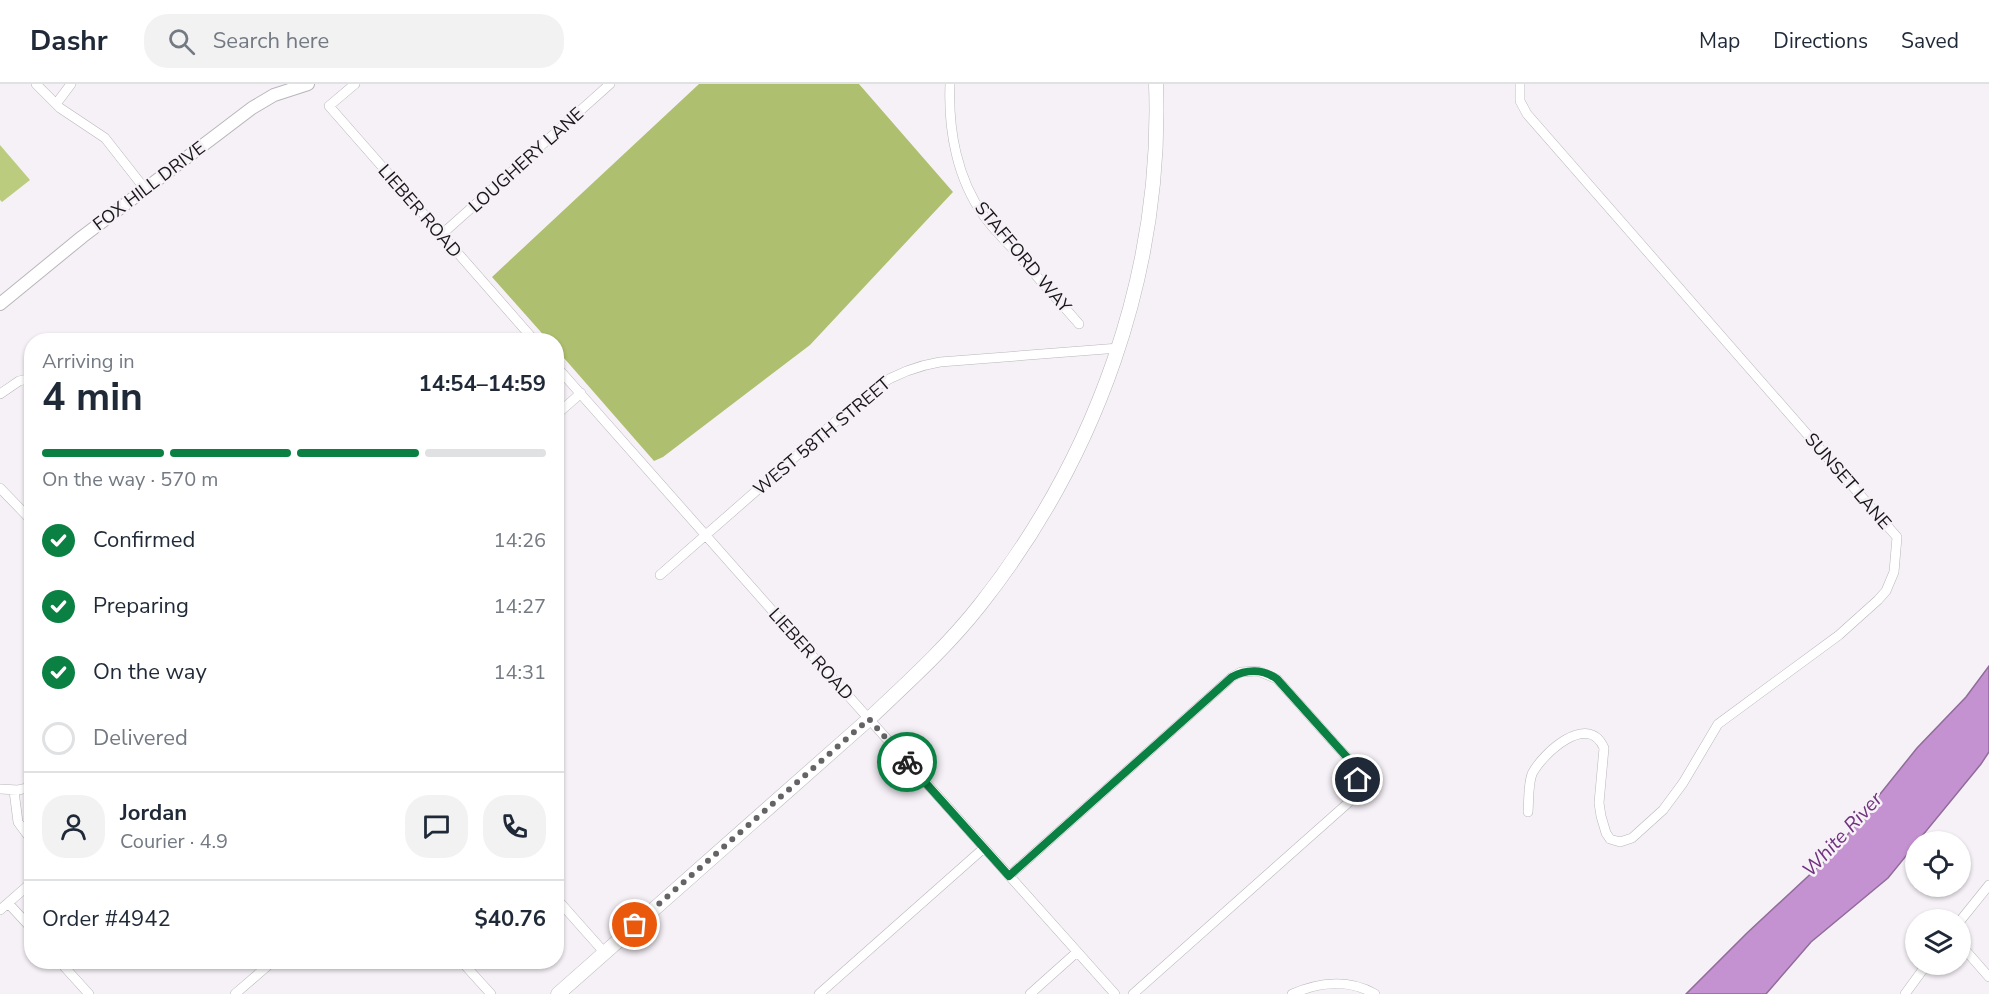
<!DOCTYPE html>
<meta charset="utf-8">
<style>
body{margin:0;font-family:"Nunito Sans",sans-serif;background:#f2f2f3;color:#1f2937;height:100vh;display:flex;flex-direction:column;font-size:22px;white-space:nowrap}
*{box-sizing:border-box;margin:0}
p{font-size:20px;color:#747a83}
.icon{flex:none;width:33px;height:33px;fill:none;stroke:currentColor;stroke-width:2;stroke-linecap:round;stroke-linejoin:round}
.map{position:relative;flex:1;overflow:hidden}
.drawer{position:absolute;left:24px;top:249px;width:540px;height:636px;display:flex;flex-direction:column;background:#fff;border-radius:24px;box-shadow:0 2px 4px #0004}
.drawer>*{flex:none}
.tools{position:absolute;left:1905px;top:747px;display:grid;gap:12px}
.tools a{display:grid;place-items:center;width:66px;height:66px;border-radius:50%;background:#fff;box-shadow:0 2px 4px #0004;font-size:30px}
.pin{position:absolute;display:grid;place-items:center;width:51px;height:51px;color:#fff;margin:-26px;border:3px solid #fff;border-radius:50%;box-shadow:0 2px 6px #0007}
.courier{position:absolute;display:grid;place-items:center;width:60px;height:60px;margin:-30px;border:4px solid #0b8043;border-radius:50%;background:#fff;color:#222;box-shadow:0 2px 8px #0007}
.head em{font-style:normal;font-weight:700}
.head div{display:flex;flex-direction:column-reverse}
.head{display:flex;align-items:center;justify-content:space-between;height:102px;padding:0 18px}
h1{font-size:39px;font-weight:700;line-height:45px}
.bar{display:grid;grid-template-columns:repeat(4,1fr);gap:9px 6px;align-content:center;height:72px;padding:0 18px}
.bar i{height:8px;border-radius:4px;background:#e0e1e3}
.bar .active{background:#0b8043}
.bar p{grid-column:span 4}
.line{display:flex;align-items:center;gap:15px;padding:0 18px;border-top:2px solid #e0e1e3}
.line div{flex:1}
.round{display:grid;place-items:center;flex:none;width:63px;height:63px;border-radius:24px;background:#f2f2f3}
ol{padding:0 18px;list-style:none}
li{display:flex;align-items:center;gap:18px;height:66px}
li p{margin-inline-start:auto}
li .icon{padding:6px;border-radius:50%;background:#0b8043;color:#fff;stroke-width:4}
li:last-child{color:#747a83}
li i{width:33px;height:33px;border:3px solid #e0e1e3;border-radius:50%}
header{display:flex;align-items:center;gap:36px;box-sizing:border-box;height:84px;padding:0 30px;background:#fff;border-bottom:2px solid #e0e1e3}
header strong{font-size:28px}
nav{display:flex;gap:33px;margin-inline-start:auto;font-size:21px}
.search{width:420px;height:54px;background:#f2f2f3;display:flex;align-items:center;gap:15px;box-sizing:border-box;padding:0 21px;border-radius:24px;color:#747a83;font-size:22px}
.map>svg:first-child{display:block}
</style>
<header>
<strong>Dashr</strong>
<div class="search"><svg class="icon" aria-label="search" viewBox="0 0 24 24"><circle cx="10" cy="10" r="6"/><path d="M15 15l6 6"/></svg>Search here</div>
<nav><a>Map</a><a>Directions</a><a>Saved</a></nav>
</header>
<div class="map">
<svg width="1989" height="910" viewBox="0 0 1989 910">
<rect width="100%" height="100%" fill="#f6f1f7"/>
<path fill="#bbcc7e" d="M0,61L30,96L2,118L0,116Z"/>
<path fill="#aebf6f" d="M699,0H859L953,108L810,261L663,373L654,377L557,266L556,256H548L492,193Z"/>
<path fill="#c491d1" stroke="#906c9a" stroke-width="1.5" d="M1989,582V668L1981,680L1918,757L1916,758L1915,761L1888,794L1811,858L1766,910H1686L1747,849L1832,770L1917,664L1966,613Z"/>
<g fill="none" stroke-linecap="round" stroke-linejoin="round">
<g stroke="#b9b6ba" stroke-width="10">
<path id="street" d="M36,0L60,24L105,54L145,105
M355,0L329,22L534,256
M950,0C948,46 957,95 984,132C993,145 1004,156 1015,167C1036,192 1058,216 1079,240
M1520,0V17L1527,30L1897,453L1894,488L1886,507L1878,516L1839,551L1718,640L1683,699L1663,726L1632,754L1620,758L1610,755L1606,749L1601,732L1599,719L1604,664C1588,627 1542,670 1532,690C1528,701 1529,716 1528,728
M56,20L71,0
M441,151L610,0
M556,282L793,550L1115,910
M0,310L19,297L32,294
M556,331L581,309
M0,404L32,437
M660,491L875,303C896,290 915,282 940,278L1119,264
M0,705L18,706L32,703
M14,707L18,738L32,757
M1009,792L1232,593L1241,588L1258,587L1277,595L1353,680C1361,694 1359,706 1348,719L1133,910
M556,814L604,868
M8,819L32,845
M0,826L32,798
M1960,837L1989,801
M1960,860L1989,893
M60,878L89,910
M462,878L491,910
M235,910L272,878
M819,910L984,764
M1030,910L1077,868
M1292,910C1319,898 1349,895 1375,910
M1905,910L1927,880"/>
</g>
<g stroke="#b9b6ba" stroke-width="14">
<path id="secondary" d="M0,220L82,153L252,24L274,11L308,0"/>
</g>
<g stroke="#b9b6ba" stroke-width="15">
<path id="primary" d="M558,910L869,635C908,598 947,563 980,521C1096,374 1163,189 1156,0"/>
</g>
<use href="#street" stroke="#fff" stroke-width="9"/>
<use href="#secondary" stroke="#fff" stroke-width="12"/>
<use href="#primary" stroke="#fff" stroke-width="14"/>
</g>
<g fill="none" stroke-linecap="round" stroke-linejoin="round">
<path stroke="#666366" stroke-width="6" stroke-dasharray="0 10.8" d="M635,841L869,635L907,678"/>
<path stroke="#0b8043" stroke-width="8" d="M907,678L1009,792L1232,593C1247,585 1263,585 1277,595L1353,680L1358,696"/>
</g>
<g text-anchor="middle" stroke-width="5" stroke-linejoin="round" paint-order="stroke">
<g font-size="18" fill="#181618" stroke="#f6f1f7">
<text transform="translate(526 76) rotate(-42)" y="6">LOUGHERY LANE</text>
<text transform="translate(149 102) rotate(-37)" y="6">FOX HILL DRIVE</text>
<text transform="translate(420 127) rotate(49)" y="6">LIEBER ROAD</text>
<text transform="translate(1023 173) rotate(50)" y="6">STAFFORD WAY</text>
<text transform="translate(822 352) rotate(-40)" y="6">WEST 58TH STREET</text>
<text transform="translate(1848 397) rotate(49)" y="6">SUNSET LANE</text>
<text transform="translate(811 570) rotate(48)" y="6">LIEBER ROAD</text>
</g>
<g font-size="20" font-style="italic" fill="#70327f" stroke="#f6f1f7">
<text transform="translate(1842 750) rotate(-47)" y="7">White River</text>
</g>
</g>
</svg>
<div class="tools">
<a><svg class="icon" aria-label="locate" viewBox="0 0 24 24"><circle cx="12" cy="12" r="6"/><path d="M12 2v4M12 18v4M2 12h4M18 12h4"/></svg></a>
<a><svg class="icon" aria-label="layers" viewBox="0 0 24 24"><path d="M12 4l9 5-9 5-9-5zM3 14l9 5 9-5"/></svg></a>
</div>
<div class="pin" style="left:635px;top:841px;background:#ea580c"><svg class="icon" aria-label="bag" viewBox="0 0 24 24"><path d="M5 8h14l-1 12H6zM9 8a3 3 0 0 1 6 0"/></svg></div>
<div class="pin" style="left:1358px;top:696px;background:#1f2937"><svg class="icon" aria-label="home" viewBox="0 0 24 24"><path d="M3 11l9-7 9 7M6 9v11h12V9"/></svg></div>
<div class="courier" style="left:907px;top:678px"><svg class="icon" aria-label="bike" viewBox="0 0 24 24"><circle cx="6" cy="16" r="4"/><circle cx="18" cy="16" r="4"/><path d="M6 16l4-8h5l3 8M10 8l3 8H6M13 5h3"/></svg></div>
<section class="drawer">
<div class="head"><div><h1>4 min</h1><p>Arriving in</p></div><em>14:54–14:59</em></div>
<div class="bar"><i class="active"></i><i class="active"></i><i class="active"></i><i></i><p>On the way · 570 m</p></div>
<ol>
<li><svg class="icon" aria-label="check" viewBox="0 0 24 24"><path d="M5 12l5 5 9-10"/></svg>Confirmed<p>14:26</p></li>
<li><svg class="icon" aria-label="check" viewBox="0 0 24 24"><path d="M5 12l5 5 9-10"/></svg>Preparing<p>14:27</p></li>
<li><svg class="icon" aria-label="check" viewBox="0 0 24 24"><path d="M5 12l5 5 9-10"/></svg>On the way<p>14:31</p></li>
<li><i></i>Delivered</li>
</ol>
<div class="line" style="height:108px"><a class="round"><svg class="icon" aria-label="person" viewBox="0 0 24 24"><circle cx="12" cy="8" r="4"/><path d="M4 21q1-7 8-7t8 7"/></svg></a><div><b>Jordan</b><p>Courier · 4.9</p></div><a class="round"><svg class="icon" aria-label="chat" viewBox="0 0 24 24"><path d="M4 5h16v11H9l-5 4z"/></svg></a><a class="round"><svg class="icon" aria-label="phone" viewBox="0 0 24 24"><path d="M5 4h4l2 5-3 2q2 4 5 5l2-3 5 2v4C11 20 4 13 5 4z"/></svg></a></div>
<div class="line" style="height:78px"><div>Order #4942</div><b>$40.76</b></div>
</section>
</div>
